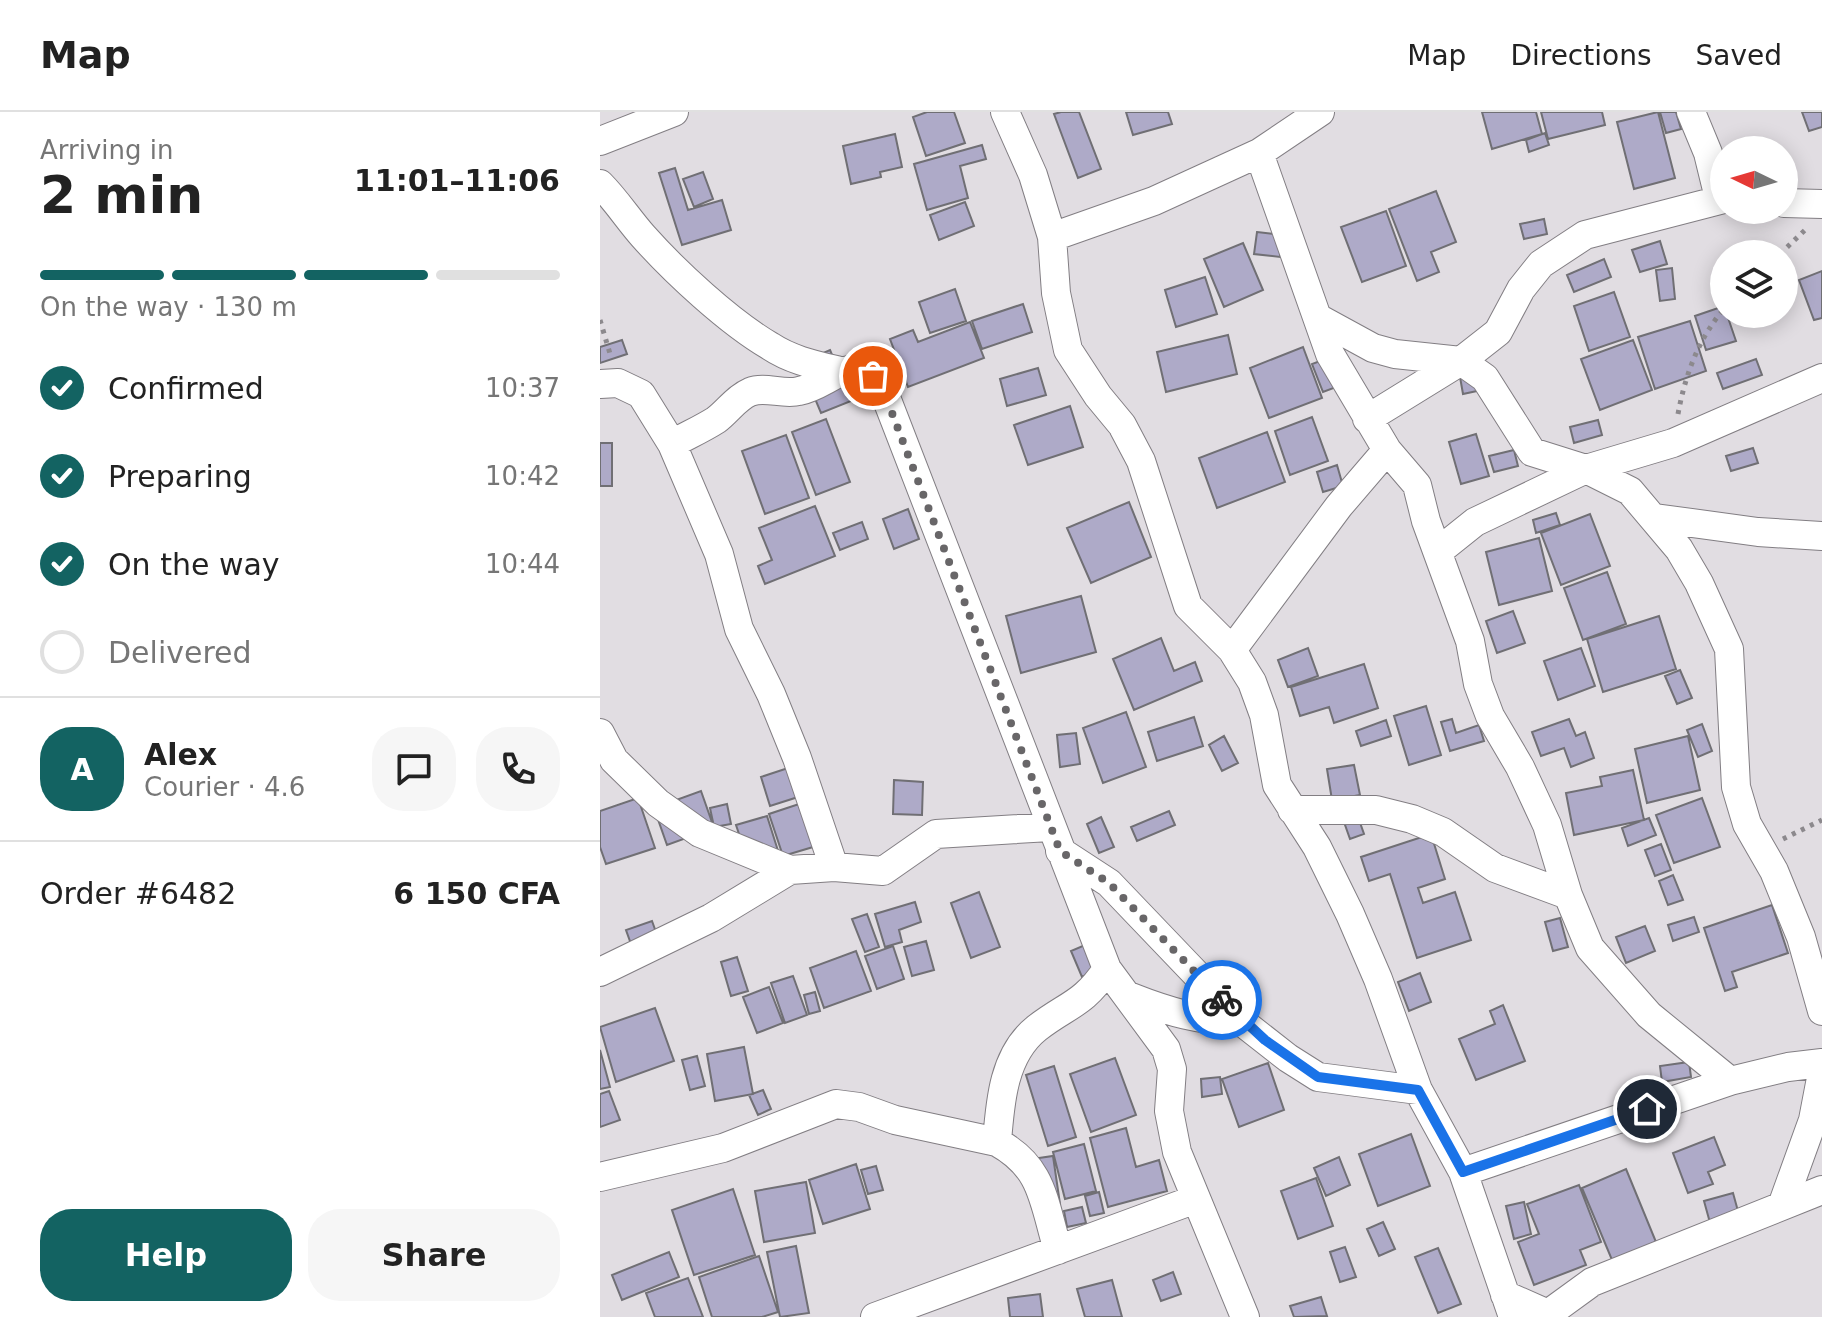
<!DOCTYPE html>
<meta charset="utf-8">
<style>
body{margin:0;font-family:"DejaVu Sans",sans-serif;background:#f6f6f6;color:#222;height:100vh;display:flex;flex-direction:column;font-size:30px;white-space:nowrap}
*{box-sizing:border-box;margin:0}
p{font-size:26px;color:#767676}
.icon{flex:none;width:44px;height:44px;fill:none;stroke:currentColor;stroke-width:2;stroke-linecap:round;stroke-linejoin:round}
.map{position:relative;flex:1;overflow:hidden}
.drawer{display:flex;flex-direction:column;background:#fff;width:600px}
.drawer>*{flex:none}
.needle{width:52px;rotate:275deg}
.controls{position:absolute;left:1110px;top:24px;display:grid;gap:16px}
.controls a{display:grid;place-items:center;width:88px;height:88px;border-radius:50%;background:#fff;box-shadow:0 4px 20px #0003;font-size:40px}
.pin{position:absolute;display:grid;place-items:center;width:68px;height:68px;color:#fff;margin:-34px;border:4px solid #fff;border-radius:50%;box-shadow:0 2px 8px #0007}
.courier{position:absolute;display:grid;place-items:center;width:80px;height:80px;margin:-40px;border:6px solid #1a73e8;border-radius:50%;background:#fff;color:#222;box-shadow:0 2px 10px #0007}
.head em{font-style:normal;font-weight:800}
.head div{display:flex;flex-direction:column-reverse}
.head{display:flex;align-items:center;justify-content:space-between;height:136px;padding:0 40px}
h1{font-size:52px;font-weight:800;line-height:60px}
.bar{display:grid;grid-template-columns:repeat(4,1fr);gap:12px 8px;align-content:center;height:96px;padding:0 40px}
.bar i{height:10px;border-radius:6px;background:#e0e0e0}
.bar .on{background:#136362}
.bar p{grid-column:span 4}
.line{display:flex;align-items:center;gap:20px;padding:0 40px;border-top:2px solid #e0e0e0}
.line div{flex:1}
.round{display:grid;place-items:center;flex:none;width:84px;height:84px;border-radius:32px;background:#f6f6f6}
ol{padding:0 40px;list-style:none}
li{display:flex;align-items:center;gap:24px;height:88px}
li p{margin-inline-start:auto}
li .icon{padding:8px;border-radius:50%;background:#136362;color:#fff;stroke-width:4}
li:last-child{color:#767676}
li i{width:44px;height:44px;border:4px solid #e0e0e0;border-radius:50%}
.action{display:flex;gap:16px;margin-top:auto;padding:16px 40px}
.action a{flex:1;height:92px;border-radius:32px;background:#136362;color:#fff;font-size:32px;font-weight:800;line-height:92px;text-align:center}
.action a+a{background:#f6f6f6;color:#222}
header{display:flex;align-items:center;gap:48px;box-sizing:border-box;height:112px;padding:0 40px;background:#fff;border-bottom:2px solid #e0e0e0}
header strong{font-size:38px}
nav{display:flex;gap:44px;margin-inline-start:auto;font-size:28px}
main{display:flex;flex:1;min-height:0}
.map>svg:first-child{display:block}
</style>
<header>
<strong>Map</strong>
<nav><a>Map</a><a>Directions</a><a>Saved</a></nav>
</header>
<main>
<section class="drawer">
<div class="head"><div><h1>2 min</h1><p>Arriving in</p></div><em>11:01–11:06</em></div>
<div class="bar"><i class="on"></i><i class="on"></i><i class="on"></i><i></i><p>On the way · 130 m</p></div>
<ol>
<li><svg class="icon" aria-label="check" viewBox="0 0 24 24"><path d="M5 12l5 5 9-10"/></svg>Confirmed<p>10:37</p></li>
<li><svg class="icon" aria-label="check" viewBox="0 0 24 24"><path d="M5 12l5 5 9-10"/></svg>Preparing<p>10:42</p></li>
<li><svg class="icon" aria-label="check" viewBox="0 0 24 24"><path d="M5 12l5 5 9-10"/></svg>On the way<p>10:44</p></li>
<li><i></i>Delivered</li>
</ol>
<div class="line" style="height:144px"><b class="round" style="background:#136362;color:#fff">A</b><div><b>Alex</b><p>Courier · 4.6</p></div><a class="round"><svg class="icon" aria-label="chat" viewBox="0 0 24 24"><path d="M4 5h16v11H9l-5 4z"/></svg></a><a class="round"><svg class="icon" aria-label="phone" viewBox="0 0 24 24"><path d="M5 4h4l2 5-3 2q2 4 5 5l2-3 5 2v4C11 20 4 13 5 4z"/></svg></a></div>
<div class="line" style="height:104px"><div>Order #6482</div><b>6 150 CFA</b></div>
<div class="action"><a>Help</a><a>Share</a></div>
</section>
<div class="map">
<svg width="1222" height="1205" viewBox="0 0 1222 1205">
<rect width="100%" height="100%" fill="#e1dde2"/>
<path fill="#aeaac8" stroke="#706f74" stroke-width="2" d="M327,0H354L365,31L326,44L313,5Z
M461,0H479L501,57L478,66L454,2Z
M526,0H568L572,12L533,23Z
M882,0H936L942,22L892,37Z
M941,0H1002L1005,13L948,27Z
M1058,0L1075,66L1034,77L1017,10Z
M1060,0H1076L1081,17L1066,21Z
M1202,0H1222V15L1209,19Z
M945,21L949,33L929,40L926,28Z
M295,22L302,55L280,60L281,65L251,72L243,34Z
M382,33L386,47L360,54L368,86L327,98L314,52Z
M75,56L88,98L122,88L131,118L82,133L59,61Z
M103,60L113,87L94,95L83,67Z
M836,79L856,130L831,140L839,160L817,169L789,97Z
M365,90L374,114L339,128L330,103Z
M786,99L806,154L762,170L741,115Z
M944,107L947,122L924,127L920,112Z
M657,120L682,123L680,145L654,142Z
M1060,129L1067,152L1040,160L1032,138Z
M643,131L663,178L624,195L604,147Z
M1004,147L1011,165L974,180L967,163Z
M1072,156L1075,187L1060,189L1056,158Z
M1222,159V206L1214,208L1199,168Z
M605,165L617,202L576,215L565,178Z
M355,177L366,209L330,221L319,190Z
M1014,180L1030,225L989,239L974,194Z
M423,192L432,220L382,237L372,209Z
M1124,194L1136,229L1106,238L1095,204Z
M1090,209L1106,259L1055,277L1038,225Z
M370,210L384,246L308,275L290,227L313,218L318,230Z
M628,223L637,262L566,280L557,240Z
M22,228L27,242L0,251V235Z
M1033,228L1052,278L1000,298L981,247Z
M703,235L722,286L669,306L650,256Z
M230,238L251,289L221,301L200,251Z
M728,246L739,274L723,280L712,252Z
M1156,247L1162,263L1123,277L1117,261Z
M438,256L446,283L407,294L400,267Z
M860,265L891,276L863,282Z
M470,294L483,335L428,353L414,313Z
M712,305L728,349L690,363L675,319Z
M226,307L250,370L216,383L192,320Z
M998,308L1002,323L974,331L970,315Z
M667,320L685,370L617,396L599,346Z
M876,322L889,364L861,372L849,330Z
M186,323L209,386L165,402L142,339Z
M0,331H12V374H0Z
M1153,336L1158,351L1131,359L1126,344Z
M914,338L918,354L894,360L889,344Z
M737,353L743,374L723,380L717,360Z
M529,390L551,445L491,471L467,416Z
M215,394L235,444L165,472L158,454L172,448L159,416Z
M308,397L319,427L294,437L283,407Z
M956,401L960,413L936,421L933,408Z
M990,402L1010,454L961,473L941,421Z
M262,410L268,427L240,438L233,421Z
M939,426L952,479L899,493L886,440Z
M1007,460L1026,512L983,528L964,476Z
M481,484L496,540L421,561L406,504Z
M913,499L925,531L897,541L886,509Z
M1059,504L1076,557L1003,580L987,527Z
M561,526L574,559L595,550L602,569L534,598L513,547Z
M708,536L718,564L688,575L678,548Z
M981,536L995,574L958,588L944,549Z
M764,552L778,596L734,611L729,595L700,604L691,575Z
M1080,558L1092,586L1077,592L1065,564Z
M826,594L841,643L809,653L794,604Z
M526,600L546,655L503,671L483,616Z
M594,605L603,634L557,649L548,620Z
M852,607L856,621L879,613L884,629L850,639L841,610Z
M969,607L976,624L985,620L994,646L971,655L964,636L941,644L932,620Z
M786,608L791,624L761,634L756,619Z
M1102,612L1112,639L1098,645L1087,618Z
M476,621L480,652L460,655L457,623Z
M624,624L638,651L622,659L609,633Z
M1088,624L1100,678L1047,691L1035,637Z
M754,653L760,683L732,688L727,657Z
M188,656L198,685L170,694L161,665Z
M1033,658L1044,708L974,723L966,681L1002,674L1000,665Z
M294,668L323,670L322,703L293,702Z
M101,679L114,716L67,733L54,696Z
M38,686L55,736L6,752L0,735V699Z
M1102,686L1120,735L1074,751L1056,703Z
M752,688L764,722L750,727L738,693Z
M127,692L131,712L114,715L110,696Z
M199,692L213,735L183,744L169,702Z
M569,699L575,713L537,729L531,715Z
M167,704L180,745L150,755L136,713Z
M501,705L514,735L499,741L487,712Z
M1049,706L1056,723L1028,734L1022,716Z
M831,722L845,767L818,776L823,791L855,780L871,828L817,846L790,762L769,769L761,745Z
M1061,732L1071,758L1055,764L1045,738Z
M1073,763L1083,788L1068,793L1059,769Z
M379,780L400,835L371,846L351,791Z
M315,790L321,810L299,818L302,830L285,835L275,802Z
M1172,793L1188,841L1132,860L1137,875L1125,879L1104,816Z
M267,802L279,835L265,840L252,807Z
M1094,805L1099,820L1073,829L1068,813Z
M960,806L968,835L953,839L945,810Z
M52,809L57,823L31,832L26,818Z
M1045,814L1055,839L1026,851L1016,825Z
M326,829L334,858L312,864L304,835Z
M485,833L496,859L482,865L471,839Z
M293,834L304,867L277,877L265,844Z
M256,839L271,879L224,896L210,856Z
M137,845L148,879L131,884L121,850Z
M820,861L831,890L809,899L798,870Z
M193,864L207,903L185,911L171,871Z
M169,875L183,911L157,921L143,885Z
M215,880L220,899L209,902L204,883Z
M903,893L925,949L876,968L859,927L895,912L890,899Z
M55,896L74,949L16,970L0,915Z
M144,935L153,982L115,989L107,942Z
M0,938L10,975L0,977Z
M97,944L105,974L90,978L82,948Z
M515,946L536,1003L491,1020L470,962Z
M1089,950L1091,965L1062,970L1060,954Z
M668,951L684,998L639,1015L622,967Z
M454,954L476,1025L448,1034L426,963Z
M620,965L622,982L602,985L601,967Z
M163,978L171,997L158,1003L149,983Z
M9,979L20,1008L0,1015V982Z
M526,1016L536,1055L559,1048L567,1079L508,1095L490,1026Z
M811,1022L830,1074L778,1094L759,1042Z
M1114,1025L1125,1053L1108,1060L1113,1072L1088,1081L1073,1041Z
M484,1032L496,1079L465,1087L453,1040Z
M453,1044L460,1092L432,1096L425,1048Z
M739,1045L750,1073L726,1084L714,1056Z
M256,1052L270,1097L223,1112L209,1068Z
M276,1054L283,1078L268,1082L261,1058Z
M1026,1057L1056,1130L1012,1148L982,1076Z
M716,1066L733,1114L698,1127L681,1079Z
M206,1070L215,1121L164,1130L155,1079Z
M979,1073L1001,1130L980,1138L986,1153L934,1173L918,1130L939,1122L927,1092Z
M133,1077L155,1143L94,1163L72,1098Z
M499,1080L504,1101L490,1104L485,1084Z
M1133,1081L1141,1110L1112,1118L1104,1089Z
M924,1090L931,1122L914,1127L906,1094Z
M482,1095L486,1111L467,1115L464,1099Z
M783,1110L795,1137L779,1144L767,1117Z
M196,1134L209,1201L180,1205L167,1140Z
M745,1135L756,1165L740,1170L730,1140Z
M838,1136L861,1192L838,1201L815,1145Z
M69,1140L79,1165L22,1188L12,1163Z
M159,1144L178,1200L162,1205H112L99,1165Z
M573,1160L581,1182L561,1189L553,1168Z
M88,1166L103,1205H55L46,1181Z
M512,1168L522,1205H485L477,1177Z
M440,1182L443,1205H410L408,1186Z
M721,1185L727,1204L694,1205L690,1194Z"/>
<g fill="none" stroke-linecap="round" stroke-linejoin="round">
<g stroke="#827e83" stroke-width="30">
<path id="minor" d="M405,0L433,63L452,125L456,181L468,238L498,284L522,313L541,349L588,494L632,538L652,570L664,603L677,673L717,735L750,802L778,867L818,978L863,1060L913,1205
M1091,0L1108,41L1119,86
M0,29L74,0
M659,41L720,0
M0,72C16,88 28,107 43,124C75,160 129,210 170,234C191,248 215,253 240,259
M1184,91L1222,92
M452,125L554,89L659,41L730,242L787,338L817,373L826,409L870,529L878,572L890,604L920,655L947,713L968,783L990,836L1049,903L1130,969
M718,206L773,236L795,242L861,249L898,220L921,177L941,152L985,123L1124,87
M0,272L18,271L41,282L72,332L119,442L139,517L171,582L197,646L234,755
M767,307L861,249L885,266L932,340L986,357L1030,379L1079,437L1099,471L1129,537L1136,675L1147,712L1174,759L1201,825L1222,899
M72,332C86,324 102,317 116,308C128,299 136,286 150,280C165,274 183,283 199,279C231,273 252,236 282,275L507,857L566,937L572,957L569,999L577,1040L645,1205
M1055,406L1158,420L1222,424
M840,438L875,410L986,357L1073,331L1222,266
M632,538L739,394L787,338
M0,621L14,648L58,691L100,721L190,758L234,755L283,759L336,722L450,715
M692,698H776L812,707L843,720L895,756L968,783
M460,739L509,771L642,910L688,946L718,965L818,978
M0,860L111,806L190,758
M531,885C569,900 600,909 642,910
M397,1030C444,1056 443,1089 458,1138
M863,1060L1130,969L1188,955L1222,951
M0,1065L123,1036L236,992L259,995L295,1008L397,1030C400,991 403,943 437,916C468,892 483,893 507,857
M1183,1091L1213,1008L1222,961
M905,1183L948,1202L992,1170L1222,1078
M275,1205L596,1087"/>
</g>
<path stroke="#8c898d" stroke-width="5" stroke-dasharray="4 6" stroke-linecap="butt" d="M1180,142L1205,118
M0,208L11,245
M1078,302C1085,264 1098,227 1124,197
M1183,727L1222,708"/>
<use href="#minor" stroke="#fff" stroke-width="28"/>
</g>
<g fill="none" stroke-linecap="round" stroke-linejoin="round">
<path stroke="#686668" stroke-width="8" stroke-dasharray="0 14.4" d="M273,264L282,275L460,739L509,771L622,888"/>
<path stroke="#1a73e8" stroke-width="10" d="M622,888L665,928L718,965L818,978L863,1060L1047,997"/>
</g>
</svg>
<div class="controls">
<a><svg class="needle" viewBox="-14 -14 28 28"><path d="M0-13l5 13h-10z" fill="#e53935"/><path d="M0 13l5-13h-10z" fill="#767676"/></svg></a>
<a><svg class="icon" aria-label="layers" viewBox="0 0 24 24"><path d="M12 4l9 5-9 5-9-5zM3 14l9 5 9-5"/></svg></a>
</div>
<div class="pin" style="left:273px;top:264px;background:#ea580c"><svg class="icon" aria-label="bag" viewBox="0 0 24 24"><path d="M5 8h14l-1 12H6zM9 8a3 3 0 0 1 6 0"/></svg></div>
<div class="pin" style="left:1047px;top:997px;background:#1f2937"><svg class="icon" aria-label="home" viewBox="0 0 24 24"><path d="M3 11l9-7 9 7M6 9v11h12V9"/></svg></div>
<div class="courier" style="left:622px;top:888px"><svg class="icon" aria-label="bike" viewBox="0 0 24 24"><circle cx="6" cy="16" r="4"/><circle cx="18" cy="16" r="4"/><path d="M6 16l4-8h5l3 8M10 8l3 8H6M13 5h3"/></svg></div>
</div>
</main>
